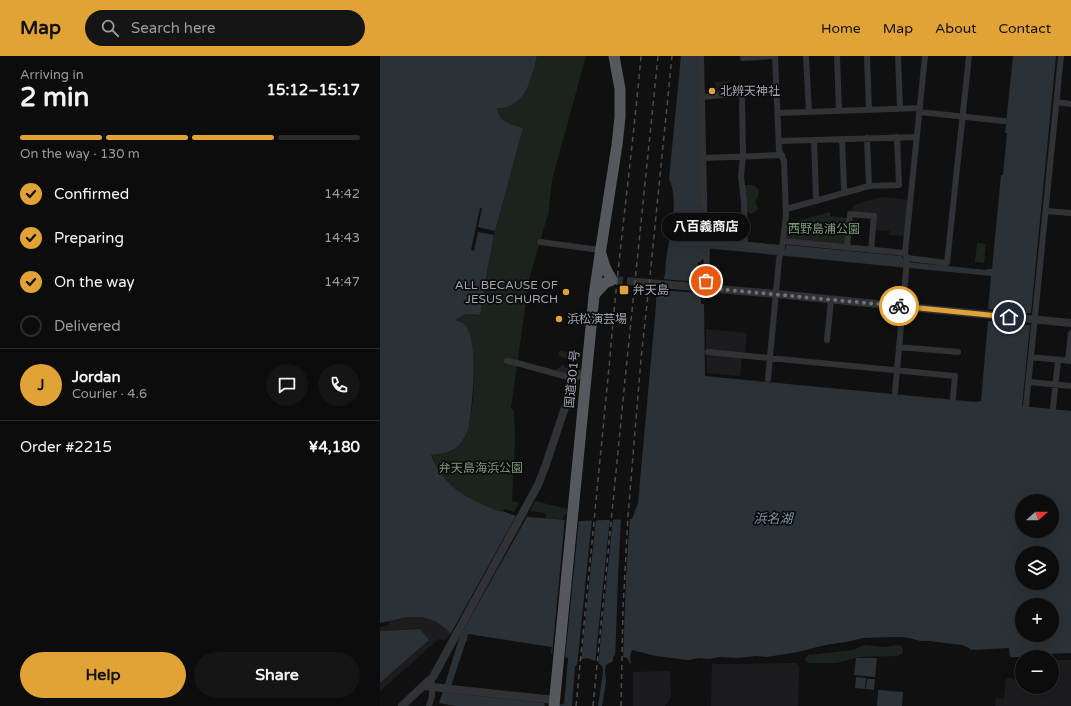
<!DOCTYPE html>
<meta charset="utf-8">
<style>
body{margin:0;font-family:"Varela Round","Noto Sans JP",sans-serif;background:#151516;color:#f1f3f6;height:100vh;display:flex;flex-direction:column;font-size:15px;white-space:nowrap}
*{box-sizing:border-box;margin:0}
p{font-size:13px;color:#9a9b9d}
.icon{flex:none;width:22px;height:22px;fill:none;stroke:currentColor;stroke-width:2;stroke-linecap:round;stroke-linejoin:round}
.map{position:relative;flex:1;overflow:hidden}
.panel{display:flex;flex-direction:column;background:#0c0c0d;width:380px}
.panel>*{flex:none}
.needle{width:26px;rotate:69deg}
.controls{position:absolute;left:635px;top:438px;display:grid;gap:8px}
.controls a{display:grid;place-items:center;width:44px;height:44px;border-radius:50%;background:#0c0c0d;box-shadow:0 4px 16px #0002,0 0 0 1px #2c2c2e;font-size:20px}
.pin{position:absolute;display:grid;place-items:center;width:34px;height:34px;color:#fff;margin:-17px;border:2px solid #fff;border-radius:50%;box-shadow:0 1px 4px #0007}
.courier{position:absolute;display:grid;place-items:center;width:40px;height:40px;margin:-20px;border:3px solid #e2a336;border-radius:50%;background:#fff;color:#222;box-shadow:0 1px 5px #0007}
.bubble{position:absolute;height:28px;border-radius:14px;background:#0c0c0d;box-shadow:0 4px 16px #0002,0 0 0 1px #2c2c2e;font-size:13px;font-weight:700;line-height:28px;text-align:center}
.summary em{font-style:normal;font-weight:700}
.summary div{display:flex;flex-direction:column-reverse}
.summary{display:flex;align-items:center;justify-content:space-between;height:68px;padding:0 20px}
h1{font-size:26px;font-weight:700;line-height:30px}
.bar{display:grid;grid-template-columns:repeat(4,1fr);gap:6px 4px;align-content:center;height:48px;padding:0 20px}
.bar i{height:5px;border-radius:3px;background:#2c2c2e}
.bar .active{background:#e2a336}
.bar p{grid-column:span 4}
.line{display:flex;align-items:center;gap:10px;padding:0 20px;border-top:1px solid #2c2c2e}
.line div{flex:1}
.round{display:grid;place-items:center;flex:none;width:42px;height:42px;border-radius:21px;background:#151516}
ol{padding:0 20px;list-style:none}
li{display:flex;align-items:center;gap:12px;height:44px}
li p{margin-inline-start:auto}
li .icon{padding:4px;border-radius:50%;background:#e2a336;color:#111;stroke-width:4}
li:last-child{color:#9a9b9d}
li i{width:22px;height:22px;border:2px solid #2c2c2e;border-radius:50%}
.cta{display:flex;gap:8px;margin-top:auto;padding:8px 20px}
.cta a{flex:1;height:46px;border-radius:24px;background:#e2a336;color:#111;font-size:16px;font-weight:700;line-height:46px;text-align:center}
.cta a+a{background:#151516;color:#f1f3f6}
header{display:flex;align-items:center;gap:24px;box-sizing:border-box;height:56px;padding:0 20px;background:#e2a336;color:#111}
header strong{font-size:19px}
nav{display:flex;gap:22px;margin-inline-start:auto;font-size:14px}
.search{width:280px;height:36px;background:#151516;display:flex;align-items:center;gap:10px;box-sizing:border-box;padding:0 14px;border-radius:22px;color:#9a9b9d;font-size:15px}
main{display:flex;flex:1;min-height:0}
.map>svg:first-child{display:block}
</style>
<header>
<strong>Map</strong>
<div class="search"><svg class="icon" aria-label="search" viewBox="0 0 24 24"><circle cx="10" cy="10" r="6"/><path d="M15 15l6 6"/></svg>Search here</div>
<nav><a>Home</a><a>Map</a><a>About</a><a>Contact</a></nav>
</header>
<main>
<section class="panel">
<div class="summary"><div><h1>2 min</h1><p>Arriving in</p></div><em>15:12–15:17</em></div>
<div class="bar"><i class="active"></i><i class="active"></i><i class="active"></i><i></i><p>On the way · 130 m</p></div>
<ol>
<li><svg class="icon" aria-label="check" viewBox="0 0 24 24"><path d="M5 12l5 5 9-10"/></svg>Confirmed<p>14:42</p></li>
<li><svg class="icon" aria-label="check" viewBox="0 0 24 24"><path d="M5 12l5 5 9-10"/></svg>Preparing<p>14:43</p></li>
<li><svg class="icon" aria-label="check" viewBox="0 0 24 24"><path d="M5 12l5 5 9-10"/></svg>On the way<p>14:47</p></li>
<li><i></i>Delivered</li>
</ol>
<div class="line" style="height:72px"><b class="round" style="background:#e2a336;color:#111">J</b><div><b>Jordan</b><p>Courier · 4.6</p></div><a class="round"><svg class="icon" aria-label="chat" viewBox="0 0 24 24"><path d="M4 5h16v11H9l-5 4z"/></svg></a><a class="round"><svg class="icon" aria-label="phone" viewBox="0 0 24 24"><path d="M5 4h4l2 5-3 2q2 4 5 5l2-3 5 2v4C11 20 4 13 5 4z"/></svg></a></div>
<div class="line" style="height:52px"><div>Order #2215</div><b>¥4,180</b></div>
<div class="cta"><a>Help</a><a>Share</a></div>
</section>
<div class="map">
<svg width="691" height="650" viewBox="0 0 691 650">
<rect width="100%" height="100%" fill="#101011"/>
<path fill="#1c1c1e" d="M348,25L349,37L336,38L335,26Z
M502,141L529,144L525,180L509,179L510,175L495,174L496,159L472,156L473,149Z
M326,273L367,277L365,298L326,294Z
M326,297L362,301L360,320L327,317Z
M28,561H41L55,565L66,573L71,578L65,584L59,583L0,635V627L49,584L39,573L0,575V571L10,569L9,565Z
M672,604H691V650H615L616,642L624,643L626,622L636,623L642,621V631H672Z
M416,607L419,610L418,650H331L332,608Z
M290,615L291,641L285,650H253V616Z"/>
<path fill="#1c231d" d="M157,0H206L172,124L168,161H167L149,224L131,352L134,355L135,385L132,445L139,447L134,456L124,453L121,456C87,443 66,434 51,398C56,396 76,391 80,388C96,376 97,294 89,276C86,269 83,266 76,264C83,257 90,258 100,259L108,210L114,179L143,72C130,68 119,68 117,51L143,38L153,18Z
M367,129C373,129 376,129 379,135L378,140L375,146L378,152C376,157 371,159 367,156L364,131Z
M450,156V160L468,162L465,187L464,189L408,183L406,181L408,168Z
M329,157L333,160L336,164L341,165L342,166V170L336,172L335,174L338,177L348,180L349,183L348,185L329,183L327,182V160Z
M597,187L606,188L604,207L595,206Z
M181,295L193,297V300L195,301L196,303C191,304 183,302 179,299L178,297Z
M183,308L185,312L191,311L192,312L193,315L191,319L174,315L179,312Z
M155,445L187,453V457L185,458L183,463L166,462V459L165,457L150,455Z
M484,589L504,591L517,589L521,590L523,593V597L518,600L479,601L457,607H429L425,604V602L428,599L473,594Z"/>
<path fill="#2a3238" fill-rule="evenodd" d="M0,0H157C152,22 145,53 117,52C119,67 131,68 143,72L114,179L108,210L100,259C91,258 83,257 76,264C78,265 82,266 84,268C100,282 92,349 89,370C88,376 84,384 79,389C72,396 60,398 51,399C66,434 88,443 121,456L122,455L136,460L200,465L252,463L258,447L276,249C276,244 276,238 279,233C280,230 283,226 284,222C286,217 285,210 286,204C289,181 300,145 289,123L301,0H319L323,187L405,194L406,190L407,189L521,200L526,206L607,214V213H612L621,119H623L627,77H625L633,0H676L651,257H645L644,269H650L642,350L691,355V597L641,599L639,601H630L629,592L591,594L589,592L582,589L549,585H541L524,581H511L483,582L466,586L445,589L418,596L387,601L376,600L357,602L340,601L329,603L320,602L308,604L276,600L260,596L253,594H252C250,599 250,602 251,607L250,608L247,602L235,599L233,601V605L226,609L225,614L226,626L222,650H218C219,644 224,614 223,612C221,608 216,606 213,604C207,601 203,602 198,605L197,609L195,610L192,650H172L184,648L188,602L171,597L172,591L88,578L87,585H86L69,636L71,637L165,647L164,649L166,650H75L59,647L80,580L71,578L66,573L55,565L41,561H28L0,567ZM324,192L611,220L608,253L614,254L613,265H608L601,345L596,346L325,320L324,248H321V243L319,236L318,206H321V204L324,203ZM642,445H672V475H642ZM642,497H672V527H642ZM642,549H672V579H642Z
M40,573L49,584L0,627V575Z
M476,602H497L495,621L474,619Z
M476,621L486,622L485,633L475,632Z
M487,623H495L494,634L486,633Z
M498,634L523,636L522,650H497Z"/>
<path fill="#101011" d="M100,152H102L98,171L115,175L114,179L98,176L94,195L91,194Z
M282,223L320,226L321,237L278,234L279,229Z
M614,255L645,258L644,268L613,265Z
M136,460L147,461L80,580L70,579Z
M250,461L246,522L243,603L236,601L235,605L238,521L241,462Z
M185,462L199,463L185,603L172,599Z
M212,462H216L201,605L199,607L197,611Z
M230,462H233L218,610L215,607Z"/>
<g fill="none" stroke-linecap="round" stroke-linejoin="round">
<path stroke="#2d2e31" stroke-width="8" stroke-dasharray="8 4" stroke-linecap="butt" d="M235,224L257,226"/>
<path stroke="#313235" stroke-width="6" d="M321,0L325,185L402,192
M426,0L429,56
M457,0L459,55
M487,0L489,53
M518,0L520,52
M363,2L395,0
M362,38L363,100L361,120L364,146L365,189
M322,41L396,34
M676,46L691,48
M540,56L624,65
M398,57L540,52
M487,82L489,130
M462,83L464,132L465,137
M434,84L436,140L437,145
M399,85L537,81
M323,102L402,99
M406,152H410L489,130L519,129L517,81
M666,155L691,157
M403,185L525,197
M160,186L220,194
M467,192L470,158L494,160L491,194
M527,202L567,207L589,0
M326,232L327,186
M447,284L451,244
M519,291L578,296
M328,296L575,320L573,342
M651,301L691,305
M127,305L137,307L195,323
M688,305L691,277
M388,323L399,204L403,185L406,159L404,105L399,94L395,0
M649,326L691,330
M515,336L527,204L525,197L545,0
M646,350L681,0
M673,352L678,304
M49,650L52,640V627"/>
<path stroke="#313235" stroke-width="8" d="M257,226L396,238L691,267
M43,630L175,644
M22,650L43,630L53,621L158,429L165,411L195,322L200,318H206"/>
<path stroke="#55585d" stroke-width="11" d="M214,239L225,227L232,224L225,211L221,198
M174,650L214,240L221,192L237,89L240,61V33L234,0"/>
<path stroke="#4a4c50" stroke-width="1.5" stroke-dasharray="5 4" stroke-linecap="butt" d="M196,650L230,301C238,201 252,101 261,0
M213,650L246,314L278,0
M241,650L243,553L248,460L261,303L270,220L292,0"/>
</g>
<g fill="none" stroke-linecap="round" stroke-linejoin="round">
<path stroke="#6f7279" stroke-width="4" stroke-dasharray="0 7.2" d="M326,225V232L519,250"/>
<path stroke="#e2a336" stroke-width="5" d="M519,250L629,261"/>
</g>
<g fill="#e2a336" stroke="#0b0b0c" stroke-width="1.5">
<circle cx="332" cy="35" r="4"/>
<rect x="239" y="229" width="10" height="10" rx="2"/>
<circle cx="186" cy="236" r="4"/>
<circle cx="179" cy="263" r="4"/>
</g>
<g text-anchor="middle" stroke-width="3.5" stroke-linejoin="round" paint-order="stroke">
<g font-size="12" fill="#a2a7b1" stroke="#0b0b0c" text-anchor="start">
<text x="340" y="39">北辨天神社</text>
<text x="178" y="233" text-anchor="end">ALL BECAUSE OF<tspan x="178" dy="14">JESUS CHURCH</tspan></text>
<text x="253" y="238">弁天島</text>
<text x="187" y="267">浜松演芸場</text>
</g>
<g font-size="12" fill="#7a9a7b" stroke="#0b0b0c">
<text x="444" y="177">西野島浦公園</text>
<text x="101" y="416">弁天島海浜公園</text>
</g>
<g font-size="12" fill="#a2a7b1" stroke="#0b0b0c">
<text transform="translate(192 323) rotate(-84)" y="4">国道301号</text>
</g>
<g font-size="13" font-style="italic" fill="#7a95aa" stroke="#0b0b0c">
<text x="393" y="467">浜名湖</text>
</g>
</g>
</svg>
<div class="controls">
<a><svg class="needle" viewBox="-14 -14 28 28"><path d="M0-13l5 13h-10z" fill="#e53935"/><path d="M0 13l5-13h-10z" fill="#9a9b9d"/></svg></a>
<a><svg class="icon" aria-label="layers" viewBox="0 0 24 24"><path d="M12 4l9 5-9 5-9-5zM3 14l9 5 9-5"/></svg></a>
<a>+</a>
<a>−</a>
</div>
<div class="pin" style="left:326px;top:225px;background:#ea580c"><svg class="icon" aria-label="bag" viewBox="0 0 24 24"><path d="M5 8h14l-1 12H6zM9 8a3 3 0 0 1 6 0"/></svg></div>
<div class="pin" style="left:629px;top:261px;background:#1f2937"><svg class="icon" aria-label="home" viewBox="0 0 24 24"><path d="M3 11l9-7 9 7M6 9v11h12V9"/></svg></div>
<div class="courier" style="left:519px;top:250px"><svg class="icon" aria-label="bike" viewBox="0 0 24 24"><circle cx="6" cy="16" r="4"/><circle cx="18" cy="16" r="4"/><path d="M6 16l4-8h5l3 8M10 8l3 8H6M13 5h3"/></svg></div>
<div class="bubble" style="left:282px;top:157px;width:88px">八百義商店</div>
</div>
</main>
